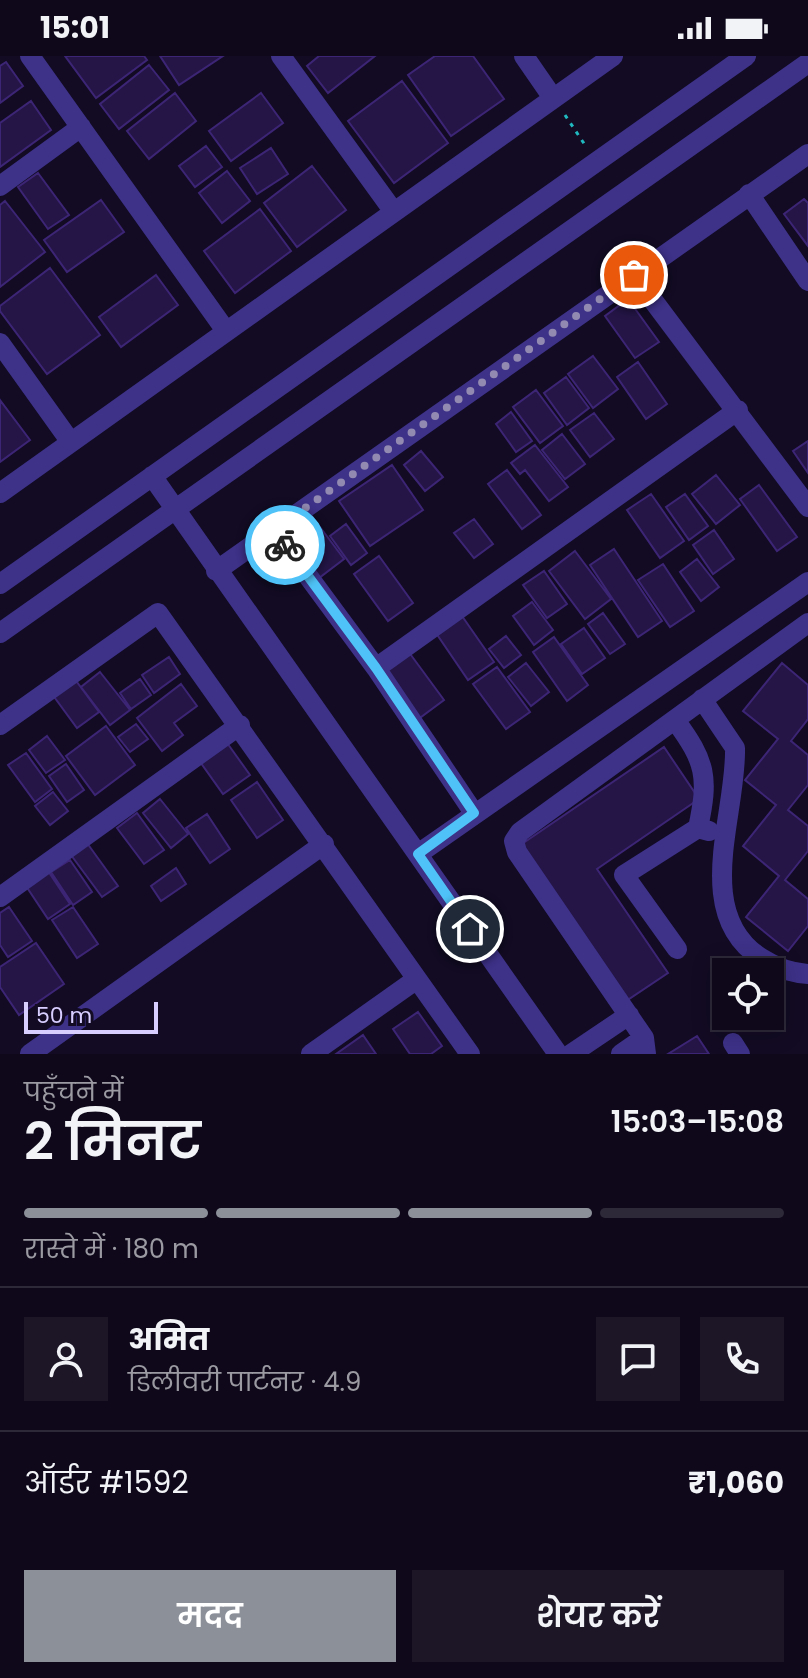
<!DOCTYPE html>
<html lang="hi">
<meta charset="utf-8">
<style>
body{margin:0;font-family:Poppins,"Noto Sans Devanagari",sans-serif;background:#1c1627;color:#f1f3f6;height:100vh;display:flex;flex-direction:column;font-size:30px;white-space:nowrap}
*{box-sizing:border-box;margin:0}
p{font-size:26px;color:#9b9aa2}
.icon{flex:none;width:44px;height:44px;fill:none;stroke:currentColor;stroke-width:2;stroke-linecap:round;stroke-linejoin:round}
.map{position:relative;height:998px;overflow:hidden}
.side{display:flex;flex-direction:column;background:#0e081a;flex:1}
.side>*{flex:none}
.tools{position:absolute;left:712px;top:902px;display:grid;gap:16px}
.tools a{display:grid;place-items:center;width:72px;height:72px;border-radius:0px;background:#0e081a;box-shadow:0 4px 20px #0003,0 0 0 2px #2e2939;font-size:40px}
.scale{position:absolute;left:24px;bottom:20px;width:134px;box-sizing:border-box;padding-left:8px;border:4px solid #d8ceff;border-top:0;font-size:22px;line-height:28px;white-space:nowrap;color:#d8ceff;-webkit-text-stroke:6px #120b23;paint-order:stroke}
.pin{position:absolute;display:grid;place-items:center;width:68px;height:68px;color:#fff;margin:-34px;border:4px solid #fff;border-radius:50%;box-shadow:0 2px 8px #0007}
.courier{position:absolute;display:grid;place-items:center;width:80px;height:80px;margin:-40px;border:6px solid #4fc3f7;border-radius:50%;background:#fff;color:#222;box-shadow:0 2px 10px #0007}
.headline em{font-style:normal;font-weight:600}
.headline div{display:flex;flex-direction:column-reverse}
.headline{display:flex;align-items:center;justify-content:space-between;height:136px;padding:0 24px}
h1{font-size:52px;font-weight:600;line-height:60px}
.bar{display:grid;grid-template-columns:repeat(4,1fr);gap:12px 8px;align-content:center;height:96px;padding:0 24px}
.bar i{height:10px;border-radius:6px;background:#2e2939}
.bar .current{background:#8c9099}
.bar p{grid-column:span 4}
.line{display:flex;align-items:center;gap:20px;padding:0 24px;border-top:2px solid #2e2939}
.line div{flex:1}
.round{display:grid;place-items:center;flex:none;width:84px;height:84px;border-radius:0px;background:#1c1627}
.button{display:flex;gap:16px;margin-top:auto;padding:16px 24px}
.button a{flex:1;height:92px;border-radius:0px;background:#8c9099;color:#fff;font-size:32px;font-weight:600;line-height:92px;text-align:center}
.button a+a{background:#1c1627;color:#f1f3f6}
.status{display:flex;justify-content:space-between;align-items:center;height:56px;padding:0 40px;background:#0e081a;direction:ltr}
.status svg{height:22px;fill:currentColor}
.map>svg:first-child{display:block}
</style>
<div class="status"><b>15:01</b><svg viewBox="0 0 49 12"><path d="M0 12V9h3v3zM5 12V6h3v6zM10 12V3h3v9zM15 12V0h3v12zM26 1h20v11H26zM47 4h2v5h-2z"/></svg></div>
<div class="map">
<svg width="808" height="998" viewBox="0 0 808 998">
<rect width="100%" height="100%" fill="#120b23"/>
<path fill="#241546" stroke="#3d2575" stroke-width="2" d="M65,0H144L147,4L96,42Z
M160,0H223L179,29Z
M319,0H375L328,37L307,10Z
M435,0H473L504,43L451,80L408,19Z
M6,6L23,30L0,47V10Z
M149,9L169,34L119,73L100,48Z
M402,25L448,87L394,127L348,65Z
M175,37L196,65L149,103L127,75Z
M261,37L283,67L231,105L209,75Z
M31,45L51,74L0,111V67Z
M206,90L222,111L195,131L179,110Z
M271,92L288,118L257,138L240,112Z
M312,110L346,154L297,191L264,147Z
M227,115L250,145L222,167L199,137Z
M38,117L69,159L48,173L18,131Z
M804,143L808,147V190L784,158Z
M101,144L124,176L67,216L44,184Z
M5,145L45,196L0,231V149Z
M260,153L291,195L235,237L204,195Z
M50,212L100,279L47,318L0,255V250Z
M156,219L178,249L121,291L99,261Z
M628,243L659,286L635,302L605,260Z
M593,300L618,333L593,352L568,318Z
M638,306L667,348L646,363L617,321Z
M566,321L589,352L567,369L544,337Z
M536,334L563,370L540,387L513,351Z
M0,344L30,384L0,406Z
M511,356L532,385L516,396L496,368Z
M594,357L614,383L590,401L570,374Z
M562,378L585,408L565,423L542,394Z
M808,385V417L793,395Z
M535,389L568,431L549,445L525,414L520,418L511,407Z
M421,395L443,421L425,435L404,409Z
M392,409L423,454L370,490L339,445Z
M507,414L541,459L522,473L488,428Z
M716,419L740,449L716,468L692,438Z
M759,429L797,481L777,495L740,443Z
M651,438L684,485L660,502L627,454Z
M685,438L708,470L689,484L666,451Z
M311,459L344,503L319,522L286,478Z
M474,463L493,488L474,502L454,477Z
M346,468L367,497L351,509L330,480Z
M714,474L734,503L713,518L693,489Z
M614,493L662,565L638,581L590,509Z
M575,495L611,543L585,563L549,515Z
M379,500L413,547L388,565L354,518Z
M697,503L719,531L701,545L680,516Z
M663,508L694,555L670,571L638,524Z
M544,515L567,548L547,562L523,529Z
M532,546L553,574L534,589L513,560Z
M603,557L625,588L610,598L588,568Z
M462,560L494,606L468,624L436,577Z
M584,572L605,602L582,618L561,588Z
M506,580L521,599L504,612L489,593Z
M554,581L588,629L567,645L533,596Z
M408,595L444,644L417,664L381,615Z
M169,601L180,618L154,637L142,619Z
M526,607L549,636L531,650L508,621Z
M782,607L808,629V663L791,685L808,699V729L788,754L808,770V795L785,824L808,843V870L788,895L746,861L779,820L743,790L776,749L745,724L778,683L743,655Z
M497,611L530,656L506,673L473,628Z
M100,616L130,654L110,669L81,631Z
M74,622L99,656L77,672L52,638Z
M140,623L151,639L131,653L120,637Z
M181,628L197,650L174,667L183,679L162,695L137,662Z
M136,668L148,683L130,696L118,681Z
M106,670L135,709L95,739L66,700Z
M47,680L65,704L46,717L29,694Z
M225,684L250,719L223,738L198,703Z
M664,691L699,743L597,813L668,917L623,947L516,792Z
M26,697L52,733L35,746L8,709Z
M66,708L84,734L67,746L49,720Z
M257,726L283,764L257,782L231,744Z
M53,736L68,755L50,769L35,750Z
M160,743L188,778L171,792L143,757Z
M137,757L164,794L144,808L117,772Z
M207,758L230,793L210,807L186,772Z
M87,787L118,830L102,841L71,799Z
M70,804L92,836L73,849L51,816Z
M176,812L186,828L161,845L151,830Z
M48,815L70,848L48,863L26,830Z
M9,851L32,885L8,901L0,889V857Z
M73,851L98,888L77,902L52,864Z
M36,887L64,928L19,959L0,931V911Z
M418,956L442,990L431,998H410L393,973Z
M363,979L376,998H336Z
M697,980L709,998H668Z"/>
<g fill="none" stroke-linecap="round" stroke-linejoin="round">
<path stroke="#21b9c0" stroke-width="3" stroke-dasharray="4 6" stroke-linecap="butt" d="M565,59L585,89"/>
<path stroke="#3d3188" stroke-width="20" d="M30,0L226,275
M281,0L394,156
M524,0L553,42
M0,130L81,71
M749,138L808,225
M634,219L808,451
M0,287L70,385
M152,420L558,998
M0,437L613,0
M274,474L376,612L474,757
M216,515L808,98
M0,528L746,0
M0,577L808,7
M376,612L738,354
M702,643L735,692C737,758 691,857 761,902C775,911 791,917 808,918
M675,664C706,706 709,721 698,772L709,775
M0,669L158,557L470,998
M418,798L808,526
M0,841L240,669
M677,893L624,819L698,772
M733,987L740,998
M30,998L324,788
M311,998L417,923
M571,998L629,959
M621,998L644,982
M646,998L644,982L517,796L514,785L520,776L808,567"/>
</g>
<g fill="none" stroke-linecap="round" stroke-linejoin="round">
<path stroke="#938ab2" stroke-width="8" stroke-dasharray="0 14.4" d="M285,489L274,474L634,219"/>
<path stroke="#4fc3f7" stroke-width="10" d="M285,489L376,612L474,757L418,798L470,873"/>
</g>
</svg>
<div class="tools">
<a><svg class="icon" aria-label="locate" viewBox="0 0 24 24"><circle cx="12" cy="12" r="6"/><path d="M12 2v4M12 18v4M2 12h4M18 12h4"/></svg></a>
</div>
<div class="scale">50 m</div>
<div class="pin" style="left:634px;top:219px;background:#ea580c"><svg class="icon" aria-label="bag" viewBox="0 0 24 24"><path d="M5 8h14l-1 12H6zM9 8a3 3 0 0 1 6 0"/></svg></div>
<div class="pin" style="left:470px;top:873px;background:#1f2937"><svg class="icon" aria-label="home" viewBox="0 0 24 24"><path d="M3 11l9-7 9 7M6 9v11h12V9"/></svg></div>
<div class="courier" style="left:285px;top:489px"><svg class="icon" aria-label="bike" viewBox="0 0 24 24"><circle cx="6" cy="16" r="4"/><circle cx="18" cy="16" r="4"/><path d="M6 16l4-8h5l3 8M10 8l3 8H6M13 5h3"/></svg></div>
</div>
<section class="side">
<div class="headline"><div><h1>2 मिनट</h1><p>पहुँचने में</p></div><em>15:03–15:08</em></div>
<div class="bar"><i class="current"></i><i class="current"></i><i class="current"></i><i></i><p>रास्ते में · 180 m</p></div>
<div class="line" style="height:144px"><a class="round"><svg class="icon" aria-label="person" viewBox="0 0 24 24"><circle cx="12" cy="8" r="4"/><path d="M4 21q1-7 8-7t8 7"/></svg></a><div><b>अमित</b><p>डिलीवरी पार्टनर · 4.9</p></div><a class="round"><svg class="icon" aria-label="chat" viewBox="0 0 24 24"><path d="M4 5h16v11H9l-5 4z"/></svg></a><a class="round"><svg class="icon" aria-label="phone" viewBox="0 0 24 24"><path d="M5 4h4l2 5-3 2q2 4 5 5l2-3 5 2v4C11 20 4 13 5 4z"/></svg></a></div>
<div class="line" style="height:104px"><div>ऑर्डर #1592</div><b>₹1,060</b></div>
<div class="button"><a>मदद</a><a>शेयर करें</a></div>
</section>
